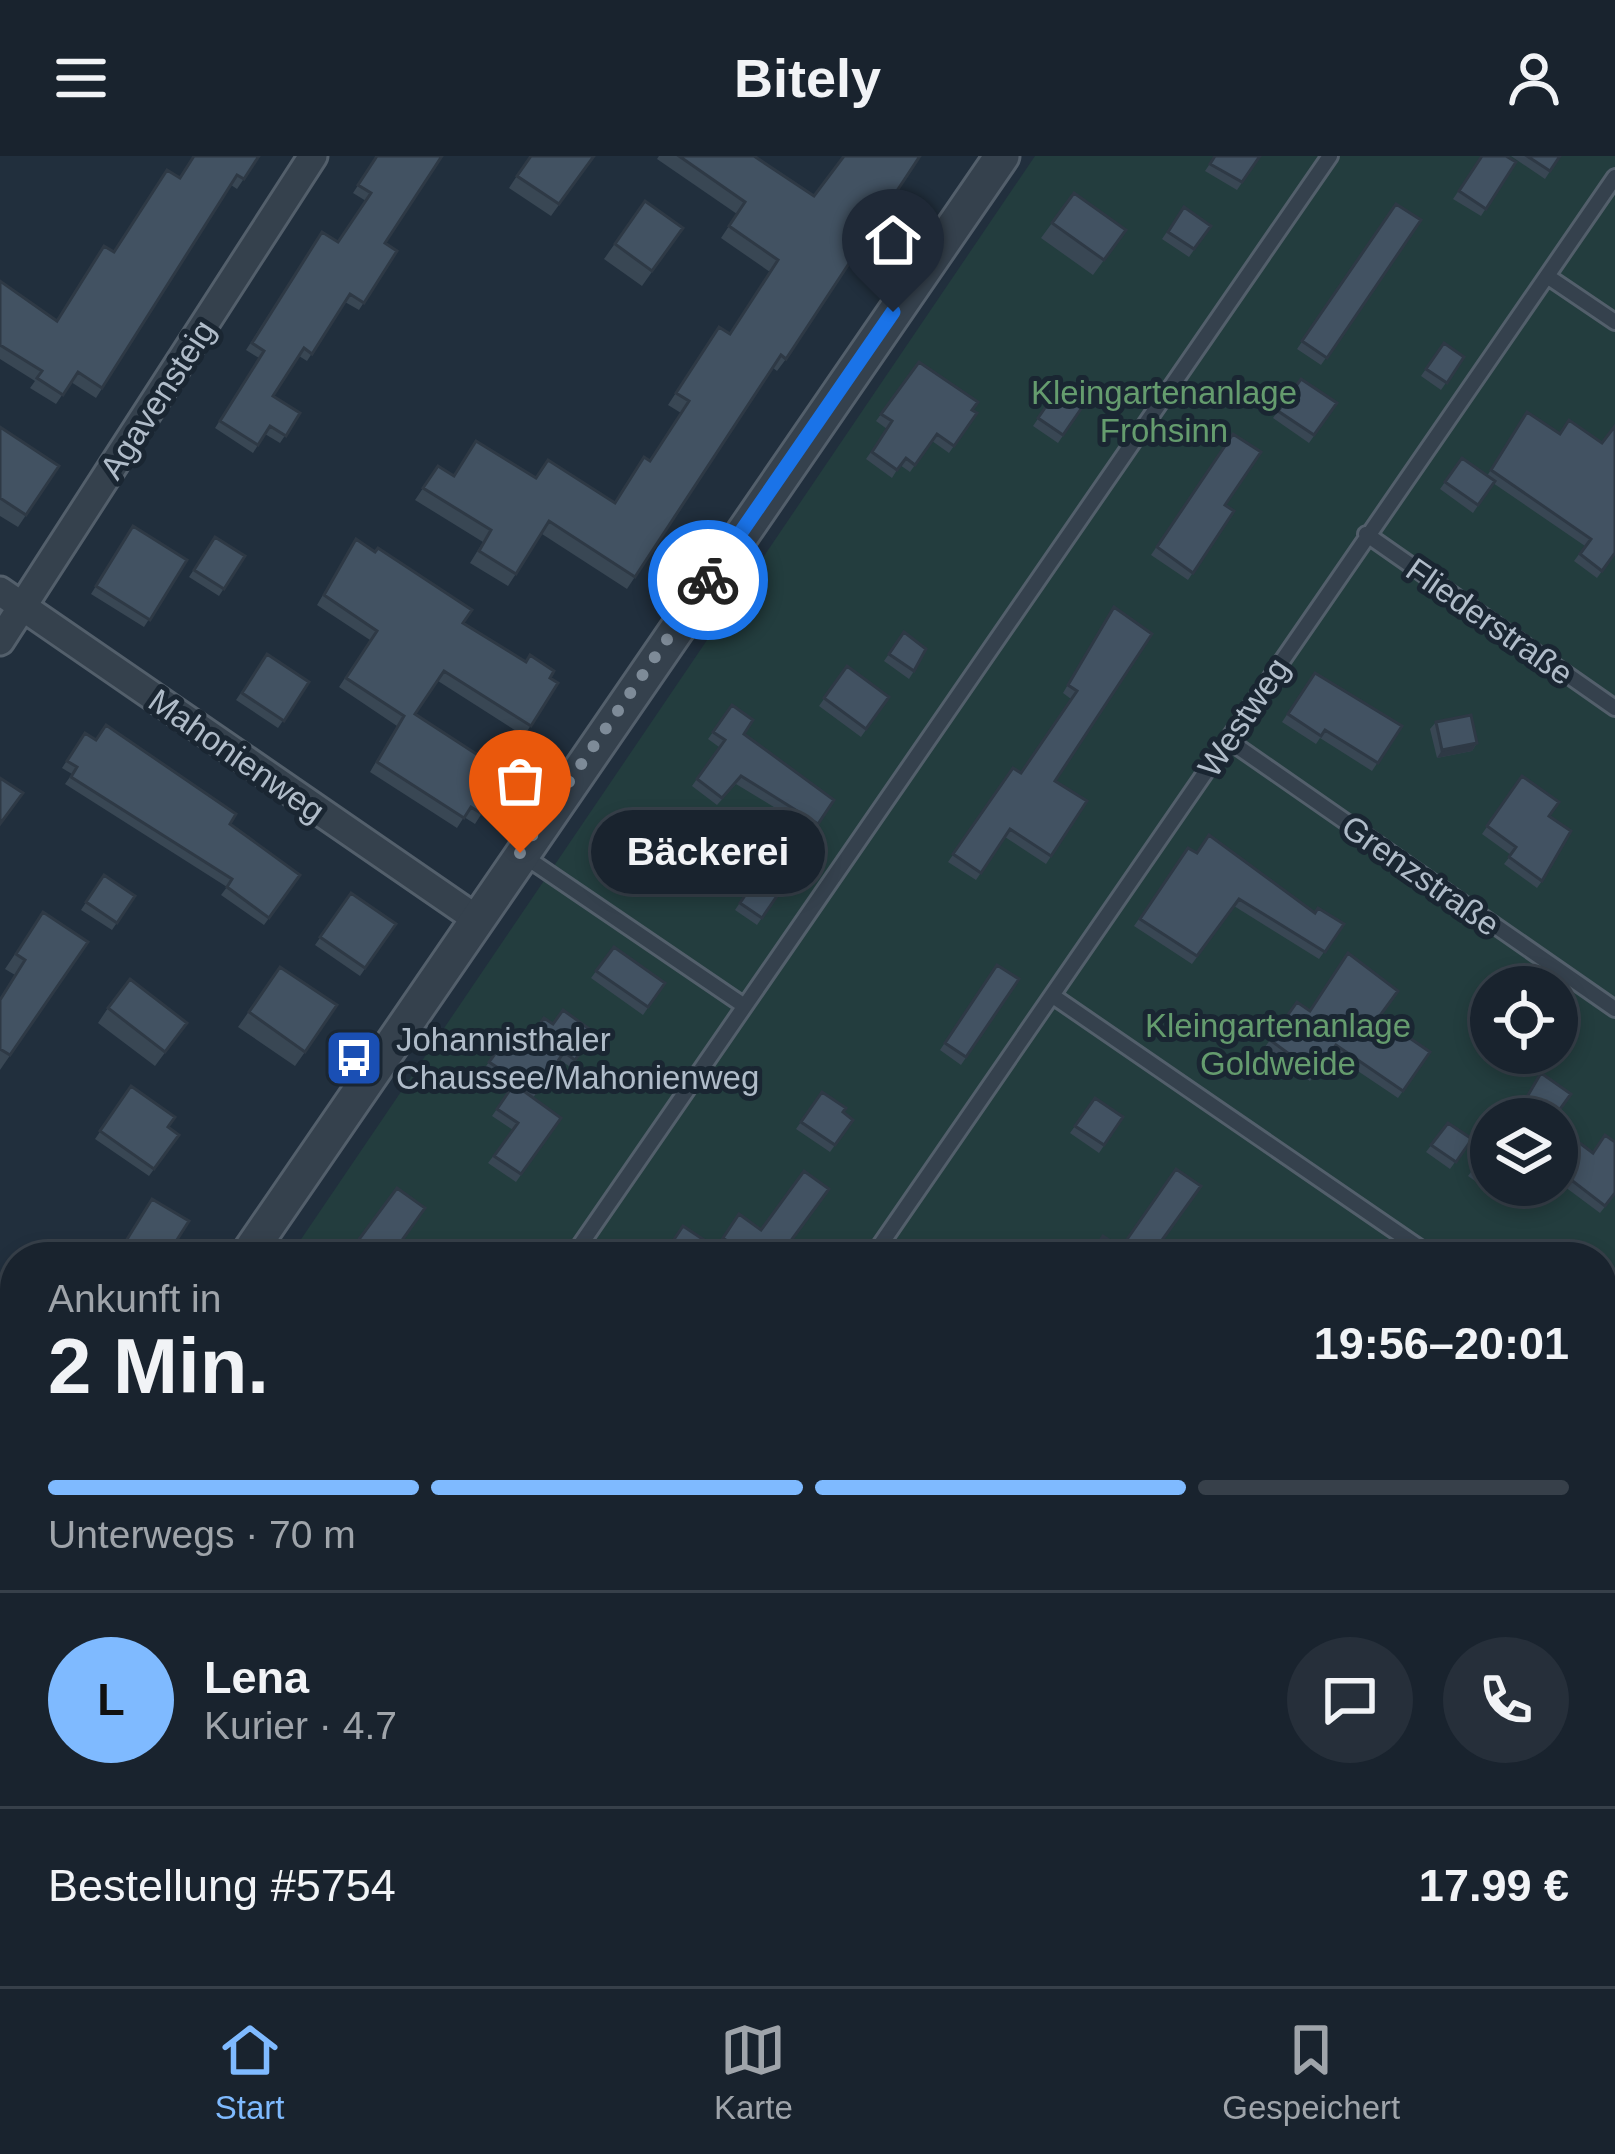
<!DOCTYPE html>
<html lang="de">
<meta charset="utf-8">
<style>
body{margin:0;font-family:Arial,sans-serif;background:#262f3a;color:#f1f3f6;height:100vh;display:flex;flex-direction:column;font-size:45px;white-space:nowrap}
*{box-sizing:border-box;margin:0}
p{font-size:39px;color:#9fa4aa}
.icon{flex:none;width:66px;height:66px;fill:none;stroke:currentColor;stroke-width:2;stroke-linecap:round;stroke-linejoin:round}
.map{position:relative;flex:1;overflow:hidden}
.side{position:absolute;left:0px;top:1086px;width:1617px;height:744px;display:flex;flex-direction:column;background:#19232e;border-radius:48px 48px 0 0;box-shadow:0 6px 18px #0003,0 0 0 3px #37404a}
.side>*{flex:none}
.fabs{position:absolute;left:1470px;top:810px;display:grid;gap:24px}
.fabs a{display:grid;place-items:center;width:108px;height:108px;border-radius:50%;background:#19232e;box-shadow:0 6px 18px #0003,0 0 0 3px #37404a;font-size:60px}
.pin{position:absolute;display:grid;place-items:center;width:102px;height:102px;color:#fff;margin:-123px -51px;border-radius:50% 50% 50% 0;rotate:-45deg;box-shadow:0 0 12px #0007}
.pin .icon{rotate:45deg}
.courier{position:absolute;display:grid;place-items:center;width:120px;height:120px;margin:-60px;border:9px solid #1a73e8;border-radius:50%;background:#fff;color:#222;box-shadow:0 3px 15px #0007}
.bubble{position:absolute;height:84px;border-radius:42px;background:#19232e;box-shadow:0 6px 18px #0003,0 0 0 3px #37404a;font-size:39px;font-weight:600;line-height:84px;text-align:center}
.overview em{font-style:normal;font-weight:600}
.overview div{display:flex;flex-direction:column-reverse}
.overview{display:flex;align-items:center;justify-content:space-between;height:204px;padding:0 48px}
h1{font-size:78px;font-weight:600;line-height:90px}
.bar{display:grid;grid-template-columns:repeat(4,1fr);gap:18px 12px;align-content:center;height:144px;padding:0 48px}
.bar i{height:15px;border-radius:9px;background:#37404a}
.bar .active{background:#7fbaff}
.bar p{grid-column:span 4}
.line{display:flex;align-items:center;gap:30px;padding:0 48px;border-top:3px solid #37404a}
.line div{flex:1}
.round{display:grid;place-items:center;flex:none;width:126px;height:126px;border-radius:63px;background:#262f3a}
header{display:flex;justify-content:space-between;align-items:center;height:156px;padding:0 48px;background:#19232e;font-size:54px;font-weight:600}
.dock{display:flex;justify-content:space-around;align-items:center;height:168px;border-top:3px solid #37404a;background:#19232e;font-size:33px;color:#9fa4aa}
.dock a{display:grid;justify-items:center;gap:6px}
.dock .active{color:#7fbaff}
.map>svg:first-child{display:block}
</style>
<header><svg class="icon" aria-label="menu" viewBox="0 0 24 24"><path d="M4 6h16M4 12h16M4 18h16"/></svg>Bitely<svg class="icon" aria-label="person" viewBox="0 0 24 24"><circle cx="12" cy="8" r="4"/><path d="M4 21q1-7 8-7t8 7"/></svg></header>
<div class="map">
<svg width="1615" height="1830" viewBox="0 0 1615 1830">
<rect width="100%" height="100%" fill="#212f3d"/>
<path fill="#233d3e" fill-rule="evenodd" d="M1035,0H1615V1830H0V1529L15,1507V1815H1602V1101H289ZM1491,831H1557V897H1491ZM1491,963H1557V1029H1491Z"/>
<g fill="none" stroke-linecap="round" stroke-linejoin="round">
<g stroke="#535f6b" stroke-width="20">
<path id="service" d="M1547,120L1615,166
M1366,378L1615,552
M1228,584L1615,853
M524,700L743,849
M1053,840L1433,1101
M572,1101L1330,0
M872,1101L1615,21
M1602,1216L1615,1224
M1602,1596L1615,1605
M0,1754L15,1764
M91,1815L113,1830
M676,1815L698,1830
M1076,1815L1098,1830
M1358,1815L1380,1830
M369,1830L380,1815"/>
</g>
<g stroke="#535f6b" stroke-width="33">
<path id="minor" d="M0,435L475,762
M0,485L313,0"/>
</g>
<g stroke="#535f6b" stroke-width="39">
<path id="tertiary" d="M246,1101L1002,0
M0,1465L15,1443"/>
</g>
<use href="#service" stroke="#35414d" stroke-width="14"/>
<use href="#minor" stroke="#35414d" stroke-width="27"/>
<use href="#tertiary" stroke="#35414d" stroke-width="33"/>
</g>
<path fill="#394754" d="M259,0L237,33L231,29L96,242L71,226L56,248L30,232L35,225L0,203V125L57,164L179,22Z
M377,0L385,87L397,95L359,154L345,146L307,205L299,200L273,240L300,257L280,287L265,278L253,297L215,272L259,202L246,194L322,76L338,86L366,45L353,37Z
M530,0H594L551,60L509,32Z
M659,0H754L814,40L786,203L777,215L773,212L627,433L542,378L508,430L470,407L483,386L415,344L438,310L453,320L536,322L614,346L650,305L681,257L668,249L711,183L730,178L770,116L721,82L737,58L657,3Z
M1215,0H1260L1237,34L1205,15Z
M1482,0L1516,6L1481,60L1453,43Z
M1511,0H1560L1545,23Z
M1074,37L1126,74L1093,119L1041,82Z
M645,45L683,72L642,130L604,103Z
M1396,48L1421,64L1321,209L1297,193Z
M1184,51L1211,70L1189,101L1162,83Z
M1444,187L1464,201L1441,234L1421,220Z
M919,206L977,257L949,297L932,285L910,316L900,309L892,322L866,303L887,273L876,265Z
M1301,223L1337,247L1309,287L1273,262Z
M1058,233L1083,250L1058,287L1033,270Z
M1527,256L1615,397L1597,422L1574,405L1585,390L1493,327L1473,357L1440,333L1462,302L1487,320Z
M0,271L59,310L18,371L0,360Z
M1233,278L1225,349L1234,355L1188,424L1151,399Z
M133,370L187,404L144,471L91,438Z
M215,381L245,400L219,440L189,421Z
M356,383L463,467L558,527L524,580L438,525L415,558L507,618L475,668L464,661L457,672L370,616L397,570L339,531L370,484L317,449Z
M1109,459L1055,625L1087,645L1046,708L1005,681L976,724L948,706L1013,612L1021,617L1071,543L1063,537Z
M904,476L914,515L909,523L884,505Z
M267,498L309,526L278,572L236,544Z
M847,510L889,541L861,581L819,550Z
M1315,517L1402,570L1372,615L1320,582L1316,588L1282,566Z
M732,549L744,578L834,644L813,675L736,628L717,649L692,630L719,591L708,583Z
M1436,566L1477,587L1472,595L1437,602L1430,573Z
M85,577L230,668L300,719L264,769L221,739L227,731L65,628L72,618L62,612Z
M1522,620L1549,660L1542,725L1537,732L1504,708L1511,699L1482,678Z
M650,674L680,695L655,732L625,711Z
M778,690L801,705L757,769L735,754Z
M1188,692L1315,757L1344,768L1319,803L1234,750L1192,808L1134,770Z
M104,719L135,740L112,774L81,754Z
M351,737L396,768L360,820L315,789Z
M43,756L88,786L0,914V842L15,819L5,813Z
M614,791L665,827L643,859L591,822Z
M997,809L1019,823L961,909L940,894Z
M280,811L305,896L295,910L238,871Z
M1297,846L1309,855L1379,861L1430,896L1398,942L1331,897L1310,925L1265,891Z
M108,852L187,867L155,910L98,867Z
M553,868L595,877L570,911L559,903L533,942L561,962L516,1026L488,1007L513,974L492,960L512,931L484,913L507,881L523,892Z
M131,930L168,971L179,979L149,1020L95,983Z
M822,936L853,964L830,996L796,973Z
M1095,942L1123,961L1099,997L1070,977Z
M1448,967L1472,983L1450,1013L1426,996Z
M1557,970L1615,1038L1600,1057L1557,1025Z
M1490,990L1491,1029H1496L1491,1036L1468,1020Z
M397,1032L390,1101H361L352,1094Z
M739,1058L779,1101H733L717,1089Z
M15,1140V1323L6,1317L7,1216L0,1211V1144Z
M1615,1333V1376L1602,1367V1347Z
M1602,1412L1615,1421V1474L1602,1465Z
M15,1655V1693L0,1684V1680Z
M202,1815H292L304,1830H223Z
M438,1815L465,1830H444L433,1822Z
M803,1815H920L909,1830H825Z
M1124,1815H1210L1231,1830H1148Z"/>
<path fill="#2e3945" d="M1477,587L1472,595L1437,602L1442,594Z"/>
<path fill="#425262" stroke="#2e3945" stroke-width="3" d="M194,0H259L244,23L237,19L102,232L78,216L63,239L37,222L42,215L0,189V125L57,165L104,90L114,96L167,14L180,22Z
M377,0H442L385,87L397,95L364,147L350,138L312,198L304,192L273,240L300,257L286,280L270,270L258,289L220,265L264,195L252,187L322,76L338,86L371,37L358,29Z
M531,0H594L559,48L517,20Z
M679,0H754L814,40L844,0H920L786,203L781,199L635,421L549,365L516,418L479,395L491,374L423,332L438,310L454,320L476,285L536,322L548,304L615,347L644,301L650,305L689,245L676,237L719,171L730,178L778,104L729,70L745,46Z
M1215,0H1260L1242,26L1210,8Z
M1482,0H1506L1516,6L1486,53L1459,35Z
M1527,0H1560L1550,15Z
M1074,37L1126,74L1104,104L1052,67Z
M645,45L683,72L652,115L615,88Z
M1396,48L1421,64L1327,202L1302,185Z
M1184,51L1211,70L1194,93L1168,76Z
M1444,187L1464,201L1447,227L1426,213Z
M919,206L978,246L972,254L977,257L954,290L937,278L915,309L906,302L897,314L872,296L892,265L881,258Z
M1301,223L1337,247L1314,279L1278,255Z
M1058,233L1083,250L1063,279L1038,262Z
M1527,256L1560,278L1569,264L1602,287L1615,270V397L1602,415L1580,398L1591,383L1491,314Z
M0,271L59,310L26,359L0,342Z
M1233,278L1261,296L1225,349L1234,355L1193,417L1157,391Z
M1462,302L1495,325L1478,349L1445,326Z
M133,370L187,404L150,464L96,430Z
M215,381L245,400L224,433L194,414Z
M356,383L375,396L378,392L472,454L463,467L526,506L530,499L554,515L550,522L558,527L531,570L444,515L415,558L507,618L482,658L471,651L464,662L377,606L404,560L346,522L377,475L324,439Z
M1114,451L1152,478L1055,625L1087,645L1051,700L1010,673L981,717L953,698L1013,612L1021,617L1077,535L1068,529Z
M904,476L926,493L914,515L889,498Z
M267,498L309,526L284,565L242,537Z
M847,510L889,541L866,573L824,542Z
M1315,517L1402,570L1378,607L1325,574L1321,580L1288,558Z
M732,549L753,564L744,578L834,644L818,668L741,620L722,642L697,623L725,584L713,576Z
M1471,559L1477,587L1442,594L1436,566Z
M106,569L236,658L230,668L300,719L269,762L227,731L232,723L71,621L77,611L67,605L85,577L96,584Z
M1522,620L1559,646L1549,660L1571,675L1542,725L1509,701L1516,691L1487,670Z
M0,622L23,637L0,668Z
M650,674L680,695L660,724L630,703Z
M1209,679L1315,757L1318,752L1344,768L1325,796L1239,743L1197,800L1140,763L1188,692L1197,697Z
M778,690L801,705L762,762L740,747Z
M104,719L135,740L117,767L86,746Z
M351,737L396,768L365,812L320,781Z
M43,756L88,786L10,899L0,893V844L25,804L16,798Z
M614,791L665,827L648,851L596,815Z
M1348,797L1398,835L1379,861L1430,896L1403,935L1336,889L1315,917L1270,884L1297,846L1310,855Z
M997,809L1019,823L966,901L945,887Z
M280,811L337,849L305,896L249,856Z
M130,823L187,867L165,896L108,852Z
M563,854L595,877L575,904L564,896L536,937L489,906L507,881L523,892L544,862L553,868Z
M1541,917L1571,938L1553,963H1514Z
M514,928L561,962L521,1018L494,1000L518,967L497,953Z
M131,930L175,961L168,971L179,979L154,1013L100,975Z
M822,936L846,952L843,956L853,964L835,989L801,966Z
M1095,942L1123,961L1104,989L1075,970Z
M1448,967L1472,983L1456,1006L1431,989Z
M1557,970L1593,997L1605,979L1615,986V1037L1605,1050L1557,1013Z
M1490,990L1491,991V1025L1473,1013Z
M1176,1013L1201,1030L1150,1101H1089L1103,1080L1121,1092Z
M804,1015L829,1033L779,1101H749L723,1082L739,1058L761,1074Z
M397,1032L425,1052L390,1101H377L357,1086Z
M152,1043L189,1065L166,1101H116Z
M683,1070L704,1084L692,1101H677L667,1094Z
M7,1134L15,1140V1204L0,1193V1144Z
M15,1205V1306L0,1328V1229Z
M1613,1332L1615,1333V1365L1602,1357V1347Z
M1602,1412L1615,1421V1463L1602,1454Z
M15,1656V1683L4,1676Z
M218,1815H292L308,1824L304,1830H239Z
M438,1815H476L465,1830H460Z
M819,1815H920L909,1830H841Z
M1141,1815H1210L1231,1830H1166Z"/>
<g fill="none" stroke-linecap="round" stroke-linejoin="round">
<path stroke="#7e8b98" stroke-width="12" stroke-dasharray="0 21.6" d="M520,697L708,424"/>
<path stroke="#1a73e8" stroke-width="15" d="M708,424L893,156"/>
</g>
<defs>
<g id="bus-square" transform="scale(3)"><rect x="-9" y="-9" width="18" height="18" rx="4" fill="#1a4fb4" stroke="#1a2632"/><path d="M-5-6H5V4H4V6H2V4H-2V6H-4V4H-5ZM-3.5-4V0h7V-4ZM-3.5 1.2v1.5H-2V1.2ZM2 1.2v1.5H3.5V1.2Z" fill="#fff"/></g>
</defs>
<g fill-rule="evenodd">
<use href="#bus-square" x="354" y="902"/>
</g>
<g text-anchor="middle" stroke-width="10" stroke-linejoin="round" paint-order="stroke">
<g font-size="33" fill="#659c6e" stroke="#1a2632">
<text x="1164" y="248">Kleingartenanlage<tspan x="1164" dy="38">Frohsinn</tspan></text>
<text x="1278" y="881">Kleingartenanlage<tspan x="1278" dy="38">Goldweide</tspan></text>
</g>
<g font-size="33" fill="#b0bcc9" stroke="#1a2632">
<text transform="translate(157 243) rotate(-57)" y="12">Agavensteig</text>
<text transform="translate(1490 465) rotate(35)" y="12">Fliederstraße</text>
<text transform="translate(1243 561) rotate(-56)" y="12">Westweg</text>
<text transform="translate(237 599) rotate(35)" y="12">Mahonienweg</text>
<text transform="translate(1421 719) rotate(35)" y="12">Grenzstraße</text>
</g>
<g font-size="33" fill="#b0bcc9" stroke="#1a2632" text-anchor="start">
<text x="396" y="895">Johannisthaler<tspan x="396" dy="38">Chaussee/Mahonienweg</tspan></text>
</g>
</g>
</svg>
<div class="fabs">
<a><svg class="icon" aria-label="locate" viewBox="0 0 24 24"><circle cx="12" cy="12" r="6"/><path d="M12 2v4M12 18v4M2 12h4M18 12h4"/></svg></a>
<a><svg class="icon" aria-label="layers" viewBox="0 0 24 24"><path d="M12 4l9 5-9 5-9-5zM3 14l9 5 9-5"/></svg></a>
</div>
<div class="pin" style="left:520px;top:697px;background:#ea580c"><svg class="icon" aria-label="bag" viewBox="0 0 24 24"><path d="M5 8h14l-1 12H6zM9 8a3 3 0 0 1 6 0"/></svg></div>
<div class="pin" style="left:893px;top:156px;background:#1f2937"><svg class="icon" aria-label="home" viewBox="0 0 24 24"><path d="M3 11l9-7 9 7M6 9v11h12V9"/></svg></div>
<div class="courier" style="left:708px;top:424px"><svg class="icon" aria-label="bike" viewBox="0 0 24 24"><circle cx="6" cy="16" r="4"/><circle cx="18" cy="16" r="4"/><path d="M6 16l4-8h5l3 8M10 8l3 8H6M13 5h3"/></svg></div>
<div class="bubble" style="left:591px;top:654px;width:234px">Bäckerei</div>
<section class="side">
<div class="overview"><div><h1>2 Min.</h1><p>Ankunft in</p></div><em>19:56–20:01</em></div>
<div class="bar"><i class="active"></i><i class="active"></i><i class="active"></i><i></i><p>Unterwegs · 70 m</p></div>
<div class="line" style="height:216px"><b class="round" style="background:#7fbaff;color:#111">L</b><div><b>Lena</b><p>Kurier · 4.7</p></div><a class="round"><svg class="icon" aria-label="chat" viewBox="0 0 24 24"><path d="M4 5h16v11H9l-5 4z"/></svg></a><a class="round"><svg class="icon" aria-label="phone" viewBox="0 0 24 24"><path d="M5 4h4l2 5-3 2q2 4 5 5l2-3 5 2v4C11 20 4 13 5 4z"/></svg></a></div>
<div class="line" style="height:156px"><div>Bestellung #5754</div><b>17.99 €</b></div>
</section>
</div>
<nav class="dock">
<a class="active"><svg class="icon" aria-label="home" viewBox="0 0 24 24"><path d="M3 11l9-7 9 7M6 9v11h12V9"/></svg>Start</a>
<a><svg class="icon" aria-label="map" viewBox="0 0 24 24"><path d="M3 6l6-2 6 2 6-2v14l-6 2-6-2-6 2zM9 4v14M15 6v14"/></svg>Karte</a>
<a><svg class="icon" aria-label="saved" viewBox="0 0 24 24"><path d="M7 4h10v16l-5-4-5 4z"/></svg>Gespeichert</a>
</nav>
